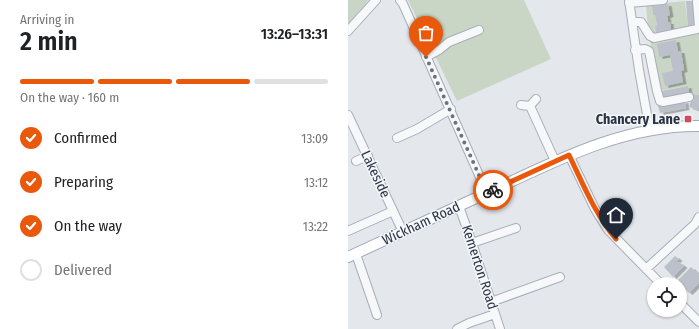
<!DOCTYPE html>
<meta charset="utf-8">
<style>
body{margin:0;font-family:"Fira Sans Condensed",sans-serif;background:#f6f6f6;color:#202124;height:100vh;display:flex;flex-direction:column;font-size:15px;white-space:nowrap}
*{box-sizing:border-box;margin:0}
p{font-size:13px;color:#757577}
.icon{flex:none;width:22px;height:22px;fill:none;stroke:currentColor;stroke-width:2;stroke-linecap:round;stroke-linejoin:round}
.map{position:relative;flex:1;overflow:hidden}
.side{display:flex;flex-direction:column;background:#fff;width:348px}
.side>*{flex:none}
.tools{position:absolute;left:299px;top:277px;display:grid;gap:8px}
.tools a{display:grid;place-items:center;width:40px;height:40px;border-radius:50%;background:#fff;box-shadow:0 1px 3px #0004;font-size:20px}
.pin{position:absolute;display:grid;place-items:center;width:34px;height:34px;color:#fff;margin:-41px -17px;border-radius:50% 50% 50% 0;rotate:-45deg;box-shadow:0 0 4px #0007}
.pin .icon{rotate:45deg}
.courier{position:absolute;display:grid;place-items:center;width:40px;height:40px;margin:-20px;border:3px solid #ea580c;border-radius:50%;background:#fff;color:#222;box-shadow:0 1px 5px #0007}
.overview em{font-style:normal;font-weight:600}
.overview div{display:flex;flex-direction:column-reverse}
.overview{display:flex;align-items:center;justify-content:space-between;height:68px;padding:0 20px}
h1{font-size:26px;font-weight:600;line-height:30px}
.bar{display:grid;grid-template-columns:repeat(4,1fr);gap:6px 4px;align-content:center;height:48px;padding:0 20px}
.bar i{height:5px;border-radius:3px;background:#e0e0e0}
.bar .active{background:#ea580c}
.bar p{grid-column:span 4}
ol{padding:0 20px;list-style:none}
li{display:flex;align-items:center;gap:12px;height:44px}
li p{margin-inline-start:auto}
li .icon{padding:4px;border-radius:50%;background:#ea580c;color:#fff;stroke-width:4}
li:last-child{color:#757577}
li i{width:22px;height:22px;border:2px solid #e0e0e0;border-radius:50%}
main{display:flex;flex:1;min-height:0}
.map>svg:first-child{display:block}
</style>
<main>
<section class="side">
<div class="overview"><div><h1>2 min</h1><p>Arriving in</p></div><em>13:26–13:31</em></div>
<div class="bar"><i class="active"></i><i class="active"></i><i class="active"></i><i></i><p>On the way · 160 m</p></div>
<ol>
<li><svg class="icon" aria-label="check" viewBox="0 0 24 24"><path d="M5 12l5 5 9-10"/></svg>Confirmed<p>13:09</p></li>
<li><svg class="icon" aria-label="check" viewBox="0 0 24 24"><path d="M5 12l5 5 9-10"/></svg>Preparing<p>13:12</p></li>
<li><svg class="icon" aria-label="check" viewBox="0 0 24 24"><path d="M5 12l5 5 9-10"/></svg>On the way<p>13:22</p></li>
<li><i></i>Delivered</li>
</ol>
</section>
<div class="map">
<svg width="351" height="329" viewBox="0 0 351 329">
<defs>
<filter id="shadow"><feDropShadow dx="3.5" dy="2" stdDeviation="0" flood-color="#0004"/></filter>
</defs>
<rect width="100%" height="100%" fill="#e4e7ec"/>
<path fill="#c9d6c5" d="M0,0H20L15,7L11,11L0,24Z
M60,0H176L203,59L109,101Z
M337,1L340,28L323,32L322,22H320L319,16L321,15L320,4L304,6L305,15H307L309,26H307L308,34L306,35L300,29L298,5Z
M351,33V95L341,93L340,86L312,91L302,41Z"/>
<path fill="#bbc0ca" filter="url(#shadow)" d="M338,1H344L346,28H340Z
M320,4L322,15L319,16L320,22H322L323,32L308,34L307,26H309L307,15H305L304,6Z
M328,40L330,51H333L336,70L333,71L335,82L317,86L314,73L325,71L322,55L311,57L309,44Z
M340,86L341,93L315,98L314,91Z
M345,94L351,95L350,110L341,107Z
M337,101L338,108L312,113L310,106Z
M327,256L331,259L328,262L330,263L331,262L336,266L325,277L316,267Z
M343,267L351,275V283L341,293L329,281Z"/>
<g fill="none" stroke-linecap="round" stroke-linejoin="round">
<g stroke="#a9aeb7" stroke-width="10">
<path id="minor" d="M52,0L55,4L139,193
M281,0L291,70L302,131
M349,2L351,26
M281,3L315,0
M284,22H293L302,36L306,38L349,29L351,27
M0,31L28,0
M287,50L297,49L301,51L309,91L312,101L315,102L341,97
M78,57L91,50L101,42L131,30
M173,105L182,106L188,99
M182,106L207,161
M0,115L55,232
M49,138L69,129L103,109
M221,155L247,209L260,230L313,284
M8,161L20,156
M111,206L124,243L152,329
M0,231L45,211
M124,243L168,228
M8,254L29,315
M298,269L347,224L351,217
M143,302L212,277
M332,303L351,322
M109,329L121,323L147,314"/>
</g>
<g stroke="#a3abb8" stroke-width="12">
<path id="major" d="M0,257C47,235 94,214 141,192C207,161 276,125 351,126"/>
</g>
<use href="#minor" stroke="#f7f8fa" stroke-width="8"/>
<use href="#major" stroke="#fff" stroke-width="10"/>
</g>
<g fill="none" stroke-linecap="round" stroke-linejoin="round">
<path stroke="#6c737f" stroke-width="4" stroke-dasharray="0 7.2" d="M78,57L139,193L145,190"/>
<path stroke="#ea580c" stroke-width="5" d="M145,190L221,155C235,184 247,214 268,239"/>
</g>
<rect fill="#d1495b" stroke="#f4f6f9" stroke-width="1.5" x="336" y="115" width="8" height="8" rx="2"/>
<g text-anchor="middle" stroke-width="3" stroke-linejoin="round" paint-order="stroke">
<g font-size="14" font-weight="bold" fill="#2b3445" stroke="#f4f6f9" text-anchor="end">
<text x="332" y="124">Chancery Lane</text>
</g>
<g font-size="14" fill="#2b3445" stroke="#f4f6f9">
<text transform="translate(28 174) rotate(65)" y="5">Lakeside</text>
<text transform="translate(73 223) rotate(-25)" y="5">Wickham Road</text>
<text transform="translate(132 267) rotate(72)" y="5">Kemerton Road</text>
</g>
</g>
</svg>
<div class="tools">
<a><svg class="icon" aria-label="locate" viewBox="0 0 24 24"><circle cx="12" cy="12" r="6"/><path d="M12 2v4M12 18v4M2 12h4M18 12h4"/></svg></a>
</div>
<div class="pin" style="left:78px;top:57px;background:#ea580c"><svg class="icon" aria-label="bag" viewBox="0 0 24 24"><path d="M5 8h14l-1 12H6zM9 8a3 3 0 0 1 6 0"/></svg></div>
<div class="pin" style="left:268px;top:239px;background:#1f2937"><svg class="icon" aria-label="home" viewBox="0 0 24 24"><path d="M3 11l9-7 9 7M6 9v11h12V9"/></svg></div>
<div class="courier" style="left:145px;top:190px"><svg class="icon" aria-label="bike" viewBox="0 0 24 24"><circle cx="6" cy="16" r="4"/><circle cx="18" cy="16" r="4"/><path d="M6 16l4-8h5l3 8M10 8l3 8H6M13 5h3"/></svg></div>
</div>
</main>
